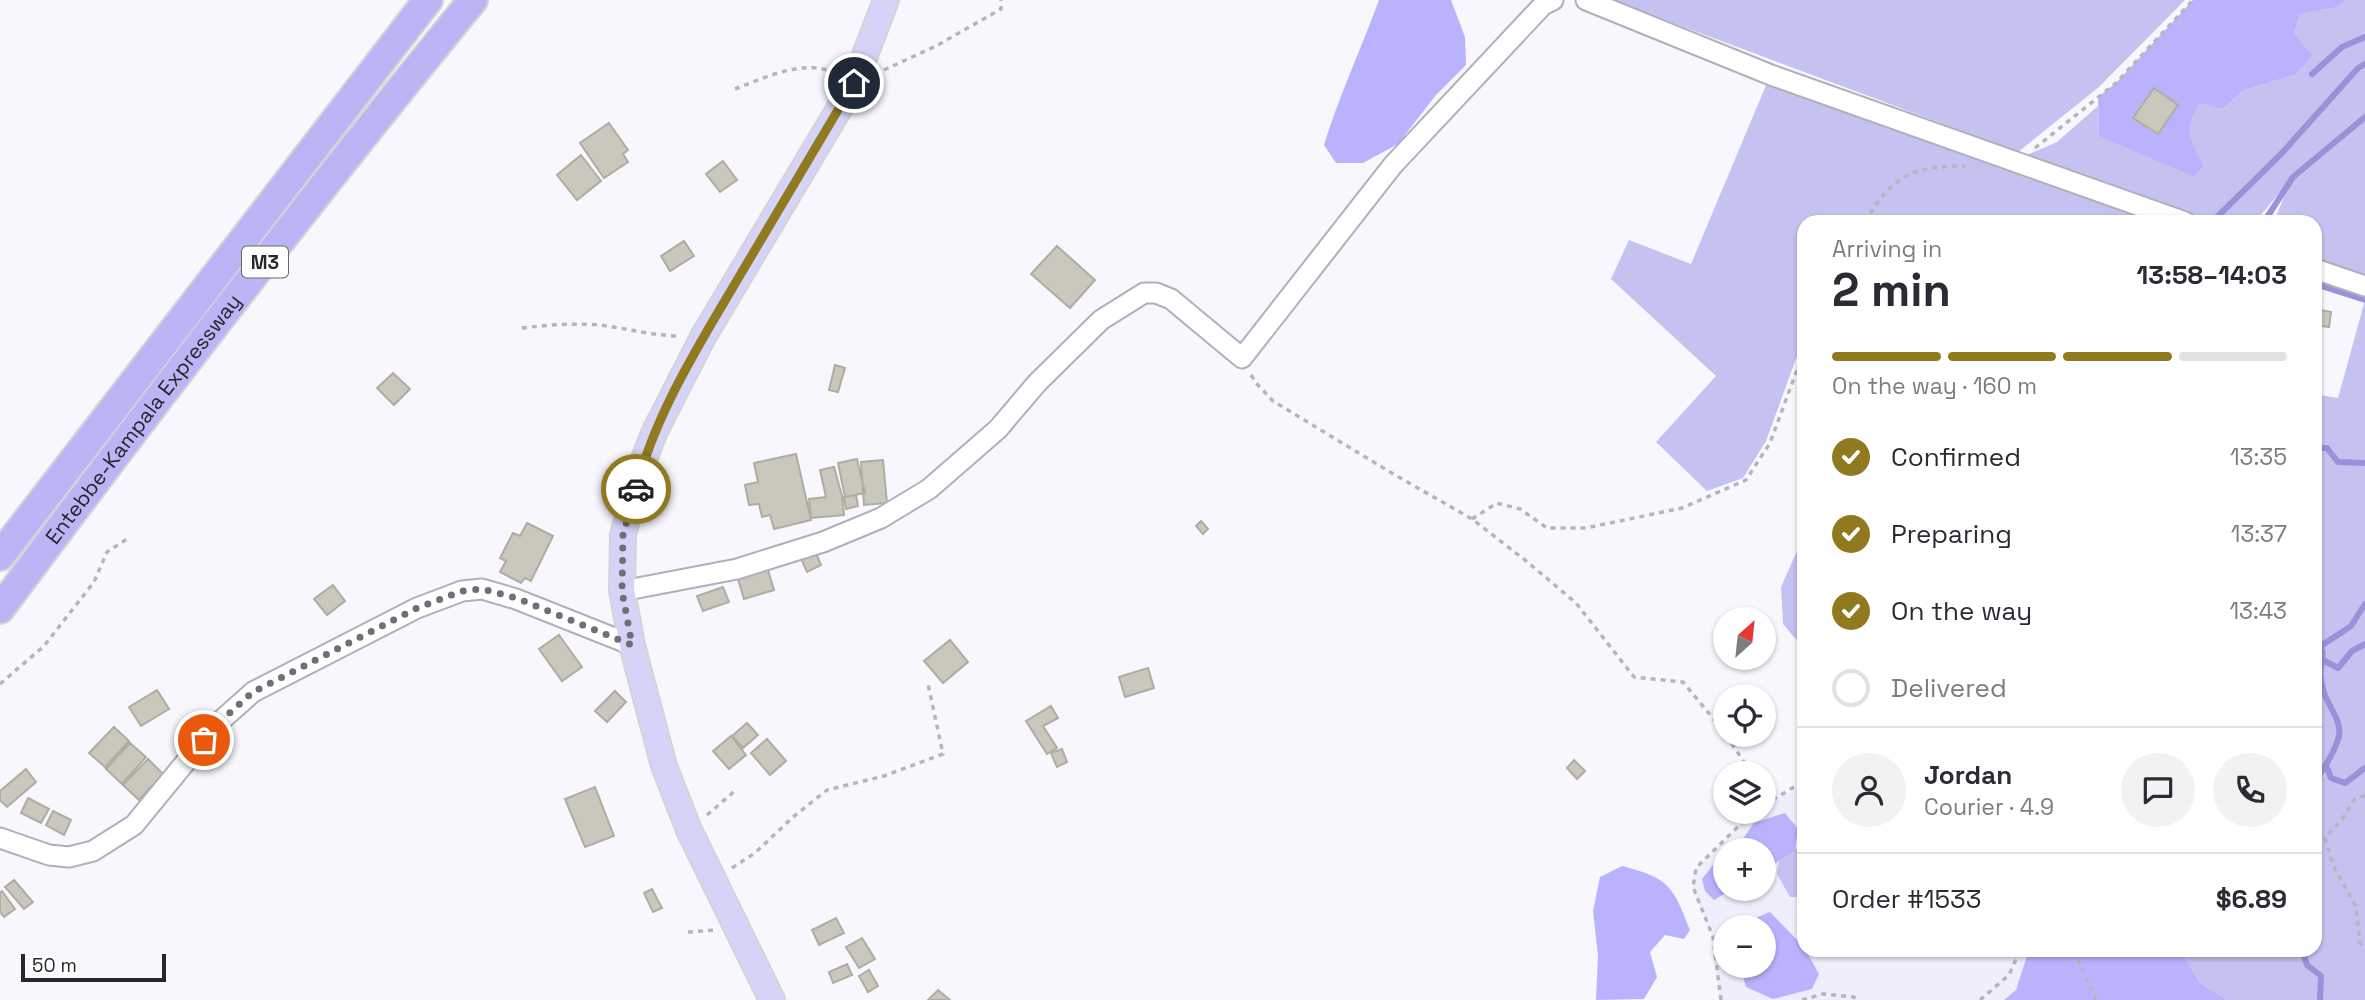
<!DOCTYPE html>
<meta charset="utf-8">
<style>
body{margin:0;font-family:"Space Grotesk",sans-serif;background:#f2f2f3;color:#2b2b33;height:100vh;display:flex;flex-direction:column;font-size:26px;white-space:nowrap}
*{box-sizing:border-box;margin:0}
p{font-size:23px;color:#7c7c81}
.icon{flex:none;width:38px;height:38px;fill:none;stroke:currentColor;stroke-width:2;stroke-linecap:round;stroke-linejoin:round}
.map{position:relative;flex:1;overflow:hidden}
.sheet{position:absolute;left:1797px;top:215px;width:525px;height:742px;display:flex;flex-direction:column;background:#fff;border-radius:21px;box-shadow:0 2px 5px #0004}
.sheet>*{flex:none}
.needle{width:46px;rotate:27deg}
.tools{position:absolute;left:1713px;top:607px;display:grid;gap:14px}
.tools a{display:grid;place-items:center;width:63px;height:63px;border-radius:50%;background:#fff;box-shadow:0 2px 5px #0004;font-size:35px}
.scale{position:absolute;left:21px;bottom:18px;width:145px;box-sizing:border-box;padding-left:7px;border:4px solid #26262b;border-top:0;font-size:19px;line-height:24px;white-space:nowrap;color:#26262b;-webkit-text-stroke:5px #fff;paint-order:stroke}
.pin{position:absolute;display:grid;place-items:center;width:60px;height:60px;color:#fff;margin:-30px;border:4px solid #fff;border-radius:50%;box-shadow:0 2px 7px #0007}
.courier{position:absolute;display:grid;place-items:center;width:70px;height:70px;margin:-35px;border:5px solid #90791f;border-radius:50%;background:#fff;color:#222;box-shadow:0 2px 9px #0007}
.overview em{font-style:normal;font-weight:600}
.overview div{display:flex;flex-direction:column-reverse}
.overview{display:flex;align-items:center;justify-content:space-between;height:119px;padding:0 35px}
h1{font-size:46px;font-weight:600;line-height:52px}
.bar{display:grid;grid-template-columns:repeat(4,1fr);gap:10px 7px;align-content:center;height:84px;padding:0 35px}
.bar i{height:9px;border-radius:5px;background:#e1e1e2}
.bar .on{background:#90791f}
.bar p{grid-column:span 4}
.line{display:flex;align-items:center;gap:18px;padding:0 35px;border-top:2px solid #e1e1e2}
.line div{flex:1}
.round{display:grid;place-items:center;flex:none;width:74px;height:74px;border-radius:37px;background:#f2f2f3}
ol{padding:0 35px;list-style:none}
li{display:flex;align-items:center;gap:21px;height:77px}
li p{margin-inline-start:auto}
li .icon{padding:7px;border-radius:50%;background:#90791f;color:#fff;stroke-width:4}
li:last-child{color:#7c7c81}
li i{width:38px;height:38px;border:4px solid #e1e1e2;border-radius:50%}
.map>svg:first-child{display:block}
</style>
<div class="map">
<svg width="2365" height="1000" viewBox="0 0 2365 1000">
<rect width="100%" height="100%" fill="#f8f7fe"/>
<path fill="#eeeefd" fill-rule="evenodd" d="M1804,784V950H2074L2096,1000H1719L1712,937L1692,888L1695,869L1750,814L1764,812V807ZM1726,850H1764V889H1726ZM1726,928H1764V966H1726Z"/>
<path fill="#c4c2f0" d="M1612,0H2185L2099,87L2018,152Z
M2346,0H2365V278L2315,261V222H2274L2291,179L2255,222H2210L2027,155L2057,142L2098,106L2099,136L2204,166C2189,139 2182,130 2200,102L2223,109L2244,90L2295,75L2294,34L2300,14L2339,7Z
M1767,83L2161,222H1804V337L1766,441L1743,478L1707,491L1656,442L1716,376L1611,279L1629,240L1691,264Z
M2365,300V1000H2228L2200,983L2181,950H2315V394L2338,398Z
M1804,535V649L1783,624L1781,587Z
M1804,843V897H1790L1777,874L1779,861Z"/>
<path fill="#b9b3fe" d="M1379,0H1451L1465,37L1466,65L1436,95L1398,144L1363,163H1336L1324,145C1339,96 1361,49 1379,0Z
M2193,0H2346L2339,7L2300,14L2294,34L2312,55L2295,75L2244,90L2223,109L2200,103C2182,131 2190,139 2204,166L2193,176L2099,136L2098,97L2116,83Z
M1785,813L1798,829L1795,851L1764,870V850H1735L1754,823Z
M1725,856L1726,889H1732L1714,900L1705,891L1702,879L1717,860Z
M1622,866C1669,878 1673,886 1690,930L1684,939L1665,935L1650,952L1657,977L1644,999L1596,1000L1598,956L1593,911L1600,877Z
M1770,912L1804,947L1819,974L1812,989L1773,999L1746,987L1740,966H1764V928L1746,927L1748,921Z
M2029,950H2181L2200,983L2228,1000H2004L2016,990Z"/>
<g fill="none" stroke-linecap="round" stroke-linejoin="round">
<path stroke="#9892db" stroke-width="6" d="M2312,74L2342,47L2365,37
M2218,216L2281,154L2358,68L2365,64
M2264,222L2293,177L2365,117
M2315,284L2365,300
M2315,444L2317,448H2327L2338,462L2365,463
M2315,642C2326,650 2322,656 2321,667C2320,673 2321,683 2323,689C2326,704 2342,719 2339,736C2335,752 2324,768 2315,781
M2321,646L2351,626L2365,604
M2323,660L2338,668L2352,651L2365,644
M2326,765L2331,778L2345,783L2365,768
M2302,950L2307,965L2321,976L2320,1000"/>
</g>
<path fill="#cac7bc" stroke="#afaca2" stroke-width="2" d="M2154,88L2178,105L2158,134L2133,118Z
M609,123L628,150L623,154L628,162L604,178L580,143Z
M581,155L601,181L577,200L557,175Z
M723,161L737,180L720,192L706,174Z
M684,241L694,256L670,271L661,256Z
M1057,246L1095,280L1070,308L1031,274Z
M2315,309L2331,312L2329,327L2315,325Z
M835,365L845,368L838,392L829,390Z
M393,373L410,389L394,405L377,388Z
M796,454L811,520L774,529L770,515L762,517L759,504L749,505L745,485L758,482L754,463Z
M857,459L865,493L845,497L838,463Z
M883,460L887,503L864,505L861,462Z
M834,467L842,496L844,515L811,518L809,499L826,497L820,470Z
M856,495L858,506L846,509L844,497Z
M1201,521L1208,529L1203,534L1196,526Z
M527,523L553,536L531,581L525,578L521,583L500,572L506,561L500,558L513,533L520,536Z
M810,539L821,565L807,572L795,545Z
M765,560L774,590L744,599L735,569Z
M333,585L345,601L327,615L314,599Z
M723,587L729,602L703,611L697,596Z
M559,635L582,667L562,681L539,649Z
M950,640L968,662L943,683L924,661Z
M1148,668L1154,688L1125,697L1119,677Z
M157,690L169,709L141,726L129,707Z
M615,691L626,702L607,722L595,711Z
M1051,706L1058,718L1043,726L1057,748L1047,754L1026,721Z
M747,723L758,735L743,748L732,736Z
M114,727L129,741L105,767L89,753Z
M731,736L746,755L729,769L713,751Z
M767,739L786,761L770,775L751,753Z
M130,743L146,757L122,784L106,769Z
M1062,749L1067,762L1057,767L1051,753Z
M148,759L163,774L139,800L123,785Z
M1574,760L1585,771L1577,779L1567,768Z
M26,769L36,782L7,807L0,800V791Z
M595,787L614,836L585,847L565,799Z
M28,798L49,809L41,823L21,813Z
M53,811L71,820L64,835L46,825Z
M14,880L33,902L24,909L5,887Z
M652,889L662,908L653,912L644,893Z
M2,891L15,909L4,917L0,912V893Z
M836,918L844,933L819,945L812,930Z
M862,938L875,959L859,968L846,947Z
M847,964L852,975L833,983L829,972Z
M869,970L878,986L868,992L859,976Z
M938,990L950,1000H928Z"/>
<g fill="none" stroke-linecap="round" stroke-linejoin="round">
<g stroke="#b0b0ba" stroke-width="23">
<path id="minor" d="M1586,0L1771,75L2185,222
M2315,269L2365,286
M622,591L737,569L823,542L881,518L929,489L998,429L1037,383L1101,320L1144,293H1156L1171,299L1242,358L1393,165L1543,5L1553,0
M0,838L49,855L69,857L93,851L134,825L216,725L253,692L417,608L462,591L482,589L516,599L632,645"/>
</g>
<g stroke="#d4d4d5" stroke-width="28">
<path id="major" d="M772,1000L689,830L664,766L632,645L622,591L623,535L642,464L655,431L703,337L854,84L886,0"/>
</g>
<g stroke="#d4d4d5" stroke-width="32">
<g id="highway">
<path d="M0,556L428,0"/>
<path id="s1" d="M0,609C153,403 310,199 473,0"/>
</g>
</g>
<path stroke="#b6b5bc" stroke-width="3.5" stroke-dasharray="5 5" stroke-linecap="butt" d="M884,70L936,46L1001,9V0
M735,89C764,78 806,57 836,74
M2035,148L2116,83L2193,0
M1865,222C1892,176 1911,166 1965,166
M1804,294L1802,302L1804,308
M522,328C547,325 573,323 599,325C626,328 653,336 680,336
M1251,375L1257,384L1273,401L1390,472L1472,519L1525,560L1576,603L1634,677L1683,682L1726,734
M1472,519L1497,503L1520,509L1547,528H1586L1682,508L1746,480L1770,443L1804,351
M0,684L44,646L94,582L107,552L130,537
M1726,735L1752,774
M1764,792L1769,801
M2365,795L2354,800L2343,818L2325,838L2333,865L2356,907L2360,943L2365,949
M1764,805L1804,781
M707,815L736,790
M732,868L755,853L793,817L827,790L884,776L943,754L928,684
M688,932L716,930
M2074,950L2096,1000
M1721,1000L1713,937L1693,887L1696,868L1753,812
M1802,1000L1823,994L1854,997L1857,1000
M1980,1000L2009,975L2020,950"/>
<use href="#minor" stroke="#fff" stroke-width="19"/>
<use href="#major" stroke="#d6d3f9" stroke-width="24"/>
<use href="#highway" stroke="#bab6f5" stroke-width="28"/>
</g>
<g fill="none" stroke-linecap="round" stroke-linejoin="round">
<path stroke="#706f75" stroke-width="7" stroke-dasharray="0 12.6" d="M204,740L216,725L253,692L417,608L462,591L482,589L516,598L632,645L622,591L623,535L636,489"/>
<path stroke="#90791f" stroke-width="9" d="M636,489C655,415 697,348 736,282C775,216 815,150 854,83"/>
</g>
<g text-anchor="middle" stroke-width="6" stroke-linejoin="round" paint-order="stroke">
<rect fill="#fff" stroke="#67676b" stroke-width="2" x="242" y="246.5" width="46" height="31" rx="5"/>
<g font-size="19" font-weight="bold" fill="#26262b">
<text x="265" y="269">M3</text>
</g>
<g font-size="21" fill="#26262b" stroke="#fff">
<text dy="7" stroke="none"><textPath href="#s1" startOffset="238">Entebbe-Kampala Expressway</textPath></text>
</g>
</g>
</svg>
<div class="tools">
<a><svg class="needle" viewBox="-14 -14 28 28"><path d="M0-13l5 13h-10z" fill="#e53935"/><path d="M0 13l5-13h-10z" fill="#7c7c81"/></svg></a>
<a><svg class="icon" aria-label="locate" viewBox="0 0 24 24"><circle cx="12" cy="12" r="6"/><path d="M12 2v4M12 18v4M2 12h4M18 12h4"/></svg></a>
<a><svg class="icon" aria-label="layers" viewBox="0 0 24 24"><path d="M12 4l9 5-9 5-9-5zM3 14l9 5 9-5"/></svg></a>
<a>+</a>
<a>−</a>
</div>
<div class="scale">50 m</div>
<div class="pin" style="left:204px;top:740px;background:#ea580c"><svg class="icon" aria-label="bag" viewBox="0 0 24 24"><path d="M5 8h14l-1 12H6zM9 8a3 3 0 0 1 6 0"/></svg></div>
<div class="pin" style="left:854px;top:83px;background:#1f2937"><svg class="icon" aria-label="home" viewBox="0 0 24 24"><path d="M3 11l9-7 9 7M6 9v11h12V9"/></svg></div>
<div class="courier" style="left:636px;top:489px"><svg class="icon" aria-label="car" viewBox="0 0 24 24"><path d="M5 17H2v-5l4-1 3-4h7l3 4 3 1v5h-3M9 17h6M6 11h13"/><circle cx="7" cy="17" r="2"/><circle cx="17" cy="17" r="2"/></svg></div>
<section class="sheet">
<div class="overview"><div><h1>2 min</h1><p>Arriving in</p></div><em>13:58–14:03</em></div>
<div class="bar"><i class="on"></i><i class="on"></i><i class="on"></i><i></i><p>On the way · 160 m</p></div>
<ol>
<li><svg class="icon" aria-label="check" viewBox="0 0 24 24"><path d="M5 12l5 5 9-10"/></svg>Confirmed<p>13:35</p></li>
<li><svg class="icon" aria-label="check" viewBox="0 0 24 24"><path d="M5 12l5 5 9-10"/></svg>Preparing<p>13:37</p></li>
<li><svg class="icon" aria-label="check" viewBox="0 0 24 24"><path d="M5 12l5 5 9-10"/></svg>On the way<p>13:43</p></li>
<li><i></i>Delivered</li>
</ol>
<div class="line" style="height:126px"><a class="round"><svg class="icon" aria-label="person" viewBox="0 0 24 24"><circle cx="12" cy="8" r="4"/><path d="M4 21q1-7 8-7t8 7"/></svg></a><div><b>Jordan</b><p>Courier · 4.9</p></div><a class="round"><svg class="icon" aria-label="chat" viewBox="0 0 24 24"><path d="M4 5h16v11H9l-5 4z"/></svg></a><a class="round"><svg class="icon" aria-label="phone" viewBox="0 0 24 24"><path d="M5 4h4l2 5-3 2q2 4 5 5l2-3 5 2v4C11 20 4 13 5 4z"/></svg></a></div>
<div class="line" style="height:91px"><div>Order #1533</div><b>$6.89</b></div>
</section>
</div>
